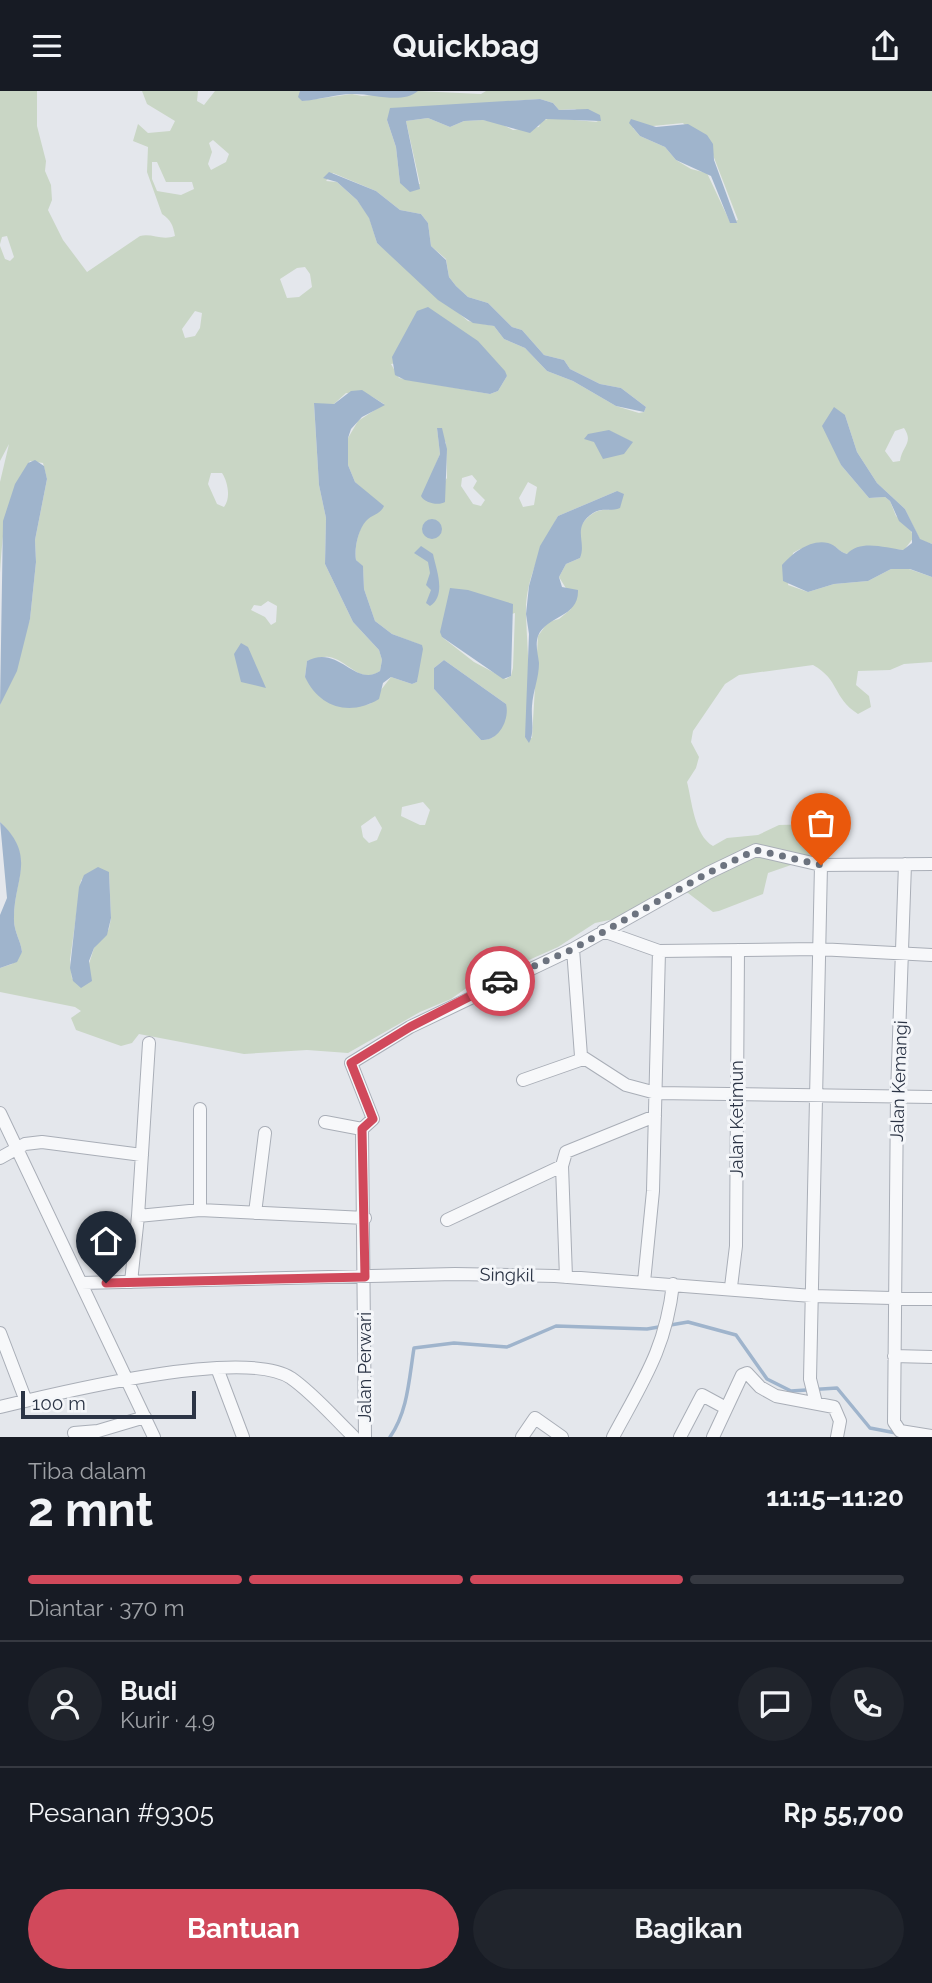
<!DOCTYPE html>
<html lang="id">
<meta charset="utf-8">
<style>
body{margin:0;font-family:Raleway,sans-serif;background:#20242c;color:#f1f3f6;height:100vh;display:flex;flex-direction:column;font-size:26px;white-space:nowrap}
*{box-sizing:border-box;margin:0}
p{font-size:23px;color:#9ea1a6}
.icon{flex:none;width:38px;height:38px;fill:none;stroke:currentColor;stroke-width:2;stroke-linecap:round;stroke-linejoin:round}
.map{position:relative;height:1346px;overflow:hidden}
.panel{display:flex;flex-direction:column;background:#171b24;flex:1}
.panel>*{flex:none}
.scale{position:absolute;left:21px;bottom:18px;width:175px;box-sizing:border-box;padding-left:7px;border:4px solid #2b3445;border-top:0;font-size:19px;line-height:24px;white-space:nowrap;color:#2b3445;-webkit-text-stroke:5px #f4f6f9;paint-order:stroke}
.pin{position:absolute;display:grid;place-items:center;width:60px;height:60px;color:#fff;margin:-72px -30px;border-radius:50% 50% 50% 0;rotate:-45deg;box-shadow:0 0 7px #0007}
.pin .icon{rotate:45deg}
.courier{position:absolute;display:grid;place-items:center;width:70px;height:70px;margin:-35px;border:5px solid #d1495b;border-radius:50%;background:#fff;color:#222;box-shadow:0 2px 9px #0007}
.summary em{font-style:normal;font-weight:700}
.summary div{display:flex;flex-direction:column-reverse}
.summary{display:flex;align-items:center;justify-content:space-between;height:119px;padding:0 28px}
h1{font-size:46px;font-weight:700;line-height:52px}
.bar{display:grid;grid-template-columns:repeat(4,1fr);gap:10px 7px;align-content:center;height:84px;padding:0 28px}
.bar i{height:9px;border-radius:5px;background:#363941}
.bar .active{background:#d1495b}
.bar p{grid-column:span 4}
.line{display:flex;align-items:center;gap:18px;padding:0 28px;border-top:2px solid #363941}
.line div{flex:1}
.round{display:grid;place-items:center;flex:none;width:74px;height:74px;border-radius:37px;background:#20242c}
.button{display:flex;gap:14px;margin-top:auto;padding:14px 28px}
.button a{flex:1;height:80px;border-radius:42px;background:#d1495b;color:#fff;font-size:28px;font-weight:700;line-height:80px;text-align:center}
.button a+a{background:#20242c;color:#f1f3f6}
header{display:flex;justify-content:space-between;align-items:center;height:91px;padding:0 28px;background:#171b24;font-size:32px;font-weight:700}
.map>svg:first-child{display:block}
</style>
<header><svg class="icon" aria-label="menu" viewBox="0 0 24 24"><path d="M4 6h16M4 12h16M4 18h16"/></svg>Quickbag<svg class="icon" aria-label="share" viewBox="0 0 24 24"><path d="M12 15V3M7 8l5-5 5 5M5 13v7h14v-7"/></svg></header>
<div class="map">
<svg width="932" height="1346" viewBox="0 0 932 1346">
<rect width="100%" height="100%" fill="#e4e7ec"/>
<path fill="#c9d6c5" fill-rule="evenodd" d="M0,0H37V35L46,70L45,80L51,94L52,109L48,119L63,149L87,181L140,145C152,142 162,150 175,145C173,134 171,129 162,123L147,81L148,56L133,50L138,33L148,42L170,40L175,30L147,13L142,0H198L197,10L204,14L215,0H300L302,10L352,3L362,5L418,0L481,3L486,0H932V453L920,449L905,418L877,392L857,361L845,324L825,331L841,374L869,407L885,406L890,410L896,425L909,436L914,446L904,459L877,457L848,463C840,462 839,457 833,455C821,451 803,455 793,462L788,494L808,501L834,493L868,490L891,478H909L932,486V571L904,573L890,579L858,580L856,594L869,605L871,616L858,623C832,606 840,589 813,574L739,584L725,593L693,640L691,651L699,666L696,677L687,691C692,710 694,744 713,755L727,747L758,744L779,734L817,733L821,737L817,765L768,782L763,803L719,820L713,821L688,802L652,805L640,817L619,827L595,832L558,856L511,877L489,881L451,908L420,921L348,962L307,959L244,963L139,943L132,952L121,955L76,939L71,927L81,920L75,916L0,901V877L12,873L22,861C21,850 14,841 14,829C13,789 37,767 0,731V614L30,528L36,471L35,449L47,388L43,372L30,370C5,408 3,437 0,482V391L9,353L0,370V155L5,168L10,170L14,166L7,145L2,146L0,153ZM540,8L553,12L559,19L575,18L598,31L551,27L541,30L539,36L513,39L499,32L483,29L464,30L450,36L428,27L406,30L420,93L400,92L396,56L387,29L432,16ZM683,32L713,64L738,129L730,131L707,82L691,78L676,69L665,56L640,45L633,37ZM213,49L229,63L226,71L211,79L208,73L212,61L209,52ZM152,71H157L166,91H192L194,98L181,104L157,100L152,88ZM333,82L376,100L400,119L421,123L428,132L431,155L446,168L449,186L456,195L468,206L488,212L512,236L522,239L544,264L564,269L570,278L600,293L621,297L646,316L644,321L639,322L616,315L573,290L547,280L525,257L504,248L494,235L468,230L377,152L369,126L357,109L337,91L326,90ZM305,176L310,183L312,196L299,206L287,207L280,188L297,177ZM195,220L202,222L200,237L195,245L185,247L182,238ZM484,258L507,285L498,300L490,303L399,287L391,273ZM346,302L371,305L384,313L358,330L348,347V374L355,391L383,416C379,423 371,423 365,430C358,439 354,458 356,469L363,476L364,498L375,530L392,543L421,554L417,591L412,593L391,586L370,613L349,616L305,586L307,570C314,568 323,565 329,566C348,569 360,594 380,580L382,569L379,559L353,531L325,473L326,427L319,394L314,313H334ZM437,337L446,352L447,387L431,411L426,410V397L440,363ZM904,337C914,352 902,355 900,370L893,371L885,360L895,340ZM211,382H222C228,391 231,407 224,416L217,413L208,393ZM472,384L477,390L473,397L485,409L481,415L473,413L461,395L462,387ZM528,391L537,396L534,414L523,416L519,407ZM617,400L609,419C596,417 581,428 579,443C578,452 583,458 580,467L566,473L559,486L567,499L571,518L559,528L548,531L538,545L532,647L525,646C533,607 527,561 526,522C525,489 543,454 558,425ZM268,510L277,515L276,531L271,534L265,526L251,519L254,514L261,515ZM515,522L513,577L511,585L506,588L474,571L442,546ZM444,569L506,613C502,629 502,650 481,649L434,598V577ZM423,711L430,719L425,734H420L401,725L402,716ZM375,725L382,737L377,749L369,752L363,746L361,735ZM109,781L111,827L109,838L94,857L88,876L72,888L70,869L81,789Z"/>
<path fill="#9fb4cc" d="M300,0H418C401,14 372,2 352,3C336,3 319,9 302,10L298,6Z
M540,8L553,12L559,19L588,18L600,24L601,30L546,28L530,42L483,29L464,30L450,36L428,27L406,30L420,98L410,101L400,92L396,56L387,29L390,17Z
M631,28L656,36L688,33L707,44L713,53L714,69L737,132H730L711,85L676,69L665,56L640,45L629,32Z
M329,81L376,100L400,119L421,123L428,132L431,155L446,169L449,186L456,195L468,206L488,212L512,236L522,239L544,264L564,269L570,278L600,293L621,297L646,316L644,321L616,315L573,290L547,280L525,257L504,248L494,235L473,232L438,209L377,152L369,127L357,109L337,91L323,87Z
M428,216L478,250L505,280L507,285L498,300L490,303L405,289L395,284L392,266L417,220Z
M362,299L385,314L362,326L351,338L348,347V374L355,391L384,415C380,424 372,423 366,430C358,439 354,458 356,469L363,475L364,498L375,530L392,543L422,554L423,558L417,591L412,593L391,586L383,592L379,608C349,626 319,616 305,586L307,570C339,553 355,597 380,580L382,569L379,559L353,531L325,473L326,427L319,394L314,312L334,313L351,300Z
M834,316L845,324L857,361L877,392L905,418L920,448L932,453V486L910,478H891L868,490L834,493L808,501L783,490L782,474C793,462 810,448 828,452C836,454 839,461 847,463C860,448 886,457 903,459L912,452V441L899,430L890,410L885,406L869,407L841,374L822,335Z
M437,337H442L447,358L445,411C439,415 424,412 421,405L440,363Z
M609,339L633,351L624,363L603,368L594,351L584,348L588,343Z
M35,369L44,375L47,388L35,449L36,471L30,528L17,580L0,614L3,430L15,393L28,372Z
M617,400L624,403L620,417C611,421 602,416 593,422C571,437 587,450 580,467L566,473L559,486L562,496L578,499C579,527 547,524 538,545C535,554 538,563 539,572C539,587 533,600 532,615C531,627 535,642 529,652L525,646L529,543L526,523L529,495L540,455L558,425Z
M422 438a10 10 0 1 1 20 0a10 10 0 1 1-20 0Z
M421,455L433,463C436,478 447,504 430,515L426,512L431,499L426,494L430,482L428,471L414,462Z
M450,497L468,499L513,513L511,585L503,588L442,546L440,541Z
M241,552L248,556L266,597L241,591L234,563Z
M444,569L506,613C510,628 499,651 481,649L434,598V577Z
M0,731C38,766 13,789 14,829C14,841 21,850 22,861L17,871L0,877V824L7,807Z
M98,776L109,781L111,827L107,844L94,857L89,870L92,890L81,897L73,890L70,877L79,796L84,784Z"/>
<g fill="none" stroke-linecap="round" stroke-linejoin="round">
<path stroke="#9fb4cc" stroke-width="3.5" d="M390,1346C408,1320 409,1288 414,1257L454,1252L507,1256L556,1235L647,1238L688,1231L736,1244L767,1288L791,1300L837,1297L870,1337L896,1342"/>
<g stroke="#a9aeb7" stroke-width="14">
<path id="minor" d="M905,773L897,1003L894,1331L900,1340L932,1345
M603,840L659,860L818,858L932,864
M573,858L581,965L626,994L656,1002L932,1006
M149,952L138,1125L200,1119L365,1127
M523,989L583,968
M0,1022L154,1346
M325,1031L362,1038
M0,1067L25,1053L42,1051L142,1064
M200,1119V1018
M255,1122L265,1042
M447,1129L562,1075
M566,1186L562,1075L566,1061L655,1025
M131,1191L138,1125
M644,1191L653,1100L659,860
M81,1192L455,1183L555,1185L812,1205L932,1208
M731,1196L736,1155L738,859
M0,1242L26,1310
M894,1265L932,1266
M217,1277L243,1346
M816,1312L810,1288L821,774
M0,1316C57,1302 244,1256 291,1287C314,1303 334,1327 354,1346
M74,1342L98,1340L145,1326
M365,1346L362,1038L373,1028L351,972L410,936L573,858L708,782L756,759L821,774L932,773
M522,1346L535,1327L562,1346
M613,1346C643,1290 666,1257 673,1193
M680,1346L702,1304L726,1317
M713,1346L742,1284L747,1282L760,1296L776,1305L834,1316L840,1330L837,1346"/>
</g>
<use href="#minor" stroke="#f7f8fa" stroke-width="12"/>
</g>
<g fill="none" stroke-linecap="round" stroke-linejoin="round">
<path stroke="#6c737f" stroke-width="7" stroke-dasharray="0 12.6" d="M500,890L573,858L708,782L756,759L821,774"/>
<path stroke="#d1495b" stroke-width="9" d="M106,1192L365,1186L362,1038L373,1028L351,972L410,936L500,890"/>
</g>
<g text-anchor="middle" stroke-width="6" stroke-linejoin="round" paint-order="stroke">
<g font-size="18" fill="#2b3445" stroke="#f4f6f9">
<text transform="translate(899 990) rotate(-88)" y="6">Jalan Kemangi</text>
<text transform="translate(737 1028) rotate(-90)" y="6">Jalan Ketimun</text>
<text transform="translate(507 1184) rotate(1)" y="6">Singkil</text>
<text transform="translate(365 1276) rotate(-90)" y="6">Jalan Perwari</text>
</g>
</g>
</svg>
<div class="scale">100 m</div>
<div class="pin" style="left:821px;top:774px;background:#ea580c"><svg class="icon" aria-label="bag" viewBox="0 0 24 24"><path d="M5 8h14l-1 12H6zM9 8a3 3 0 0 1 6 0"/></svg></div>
<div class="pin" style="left:106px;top:1192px;background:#1f2937"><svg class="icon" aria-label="home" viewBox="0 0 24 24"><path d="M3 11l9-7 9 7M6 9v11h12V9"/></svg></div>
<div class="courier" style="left:500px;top:890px"><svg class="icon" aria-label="car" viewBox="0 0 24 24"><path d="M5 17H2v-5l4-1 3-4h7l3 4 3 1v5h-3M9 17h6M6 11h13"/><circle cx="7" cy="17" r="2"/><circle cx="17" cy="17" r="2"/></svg></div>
</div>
<section class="panel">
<div class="summary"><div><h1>2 mnt</h1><p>Tiba dalam</p></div><em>11:15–11:20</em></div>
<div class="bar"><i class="active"></i><i class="active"></i><i class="active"></i><i></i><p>Diantar · 370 m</p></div>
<div class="line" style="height:126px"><a class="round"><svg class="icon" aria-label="person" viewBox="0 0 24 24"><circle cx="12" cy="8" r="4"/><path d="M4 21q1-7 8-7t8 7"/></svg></a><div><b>Budi</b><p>Kurir · 4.9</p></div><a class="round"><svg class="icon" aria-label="chat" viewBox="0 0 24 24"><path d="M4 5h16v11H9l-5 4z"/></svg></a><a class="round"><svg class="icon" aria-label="phone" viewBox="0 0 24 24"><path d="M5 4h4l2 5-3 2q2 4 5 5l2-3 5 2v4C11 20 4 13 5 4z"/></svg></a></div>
<div class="line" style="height:91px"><div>Pesanan #9305</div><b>Rp 55,700</b></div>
<div class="button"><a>Bantuan</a><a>Bagikan</a></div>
</section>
